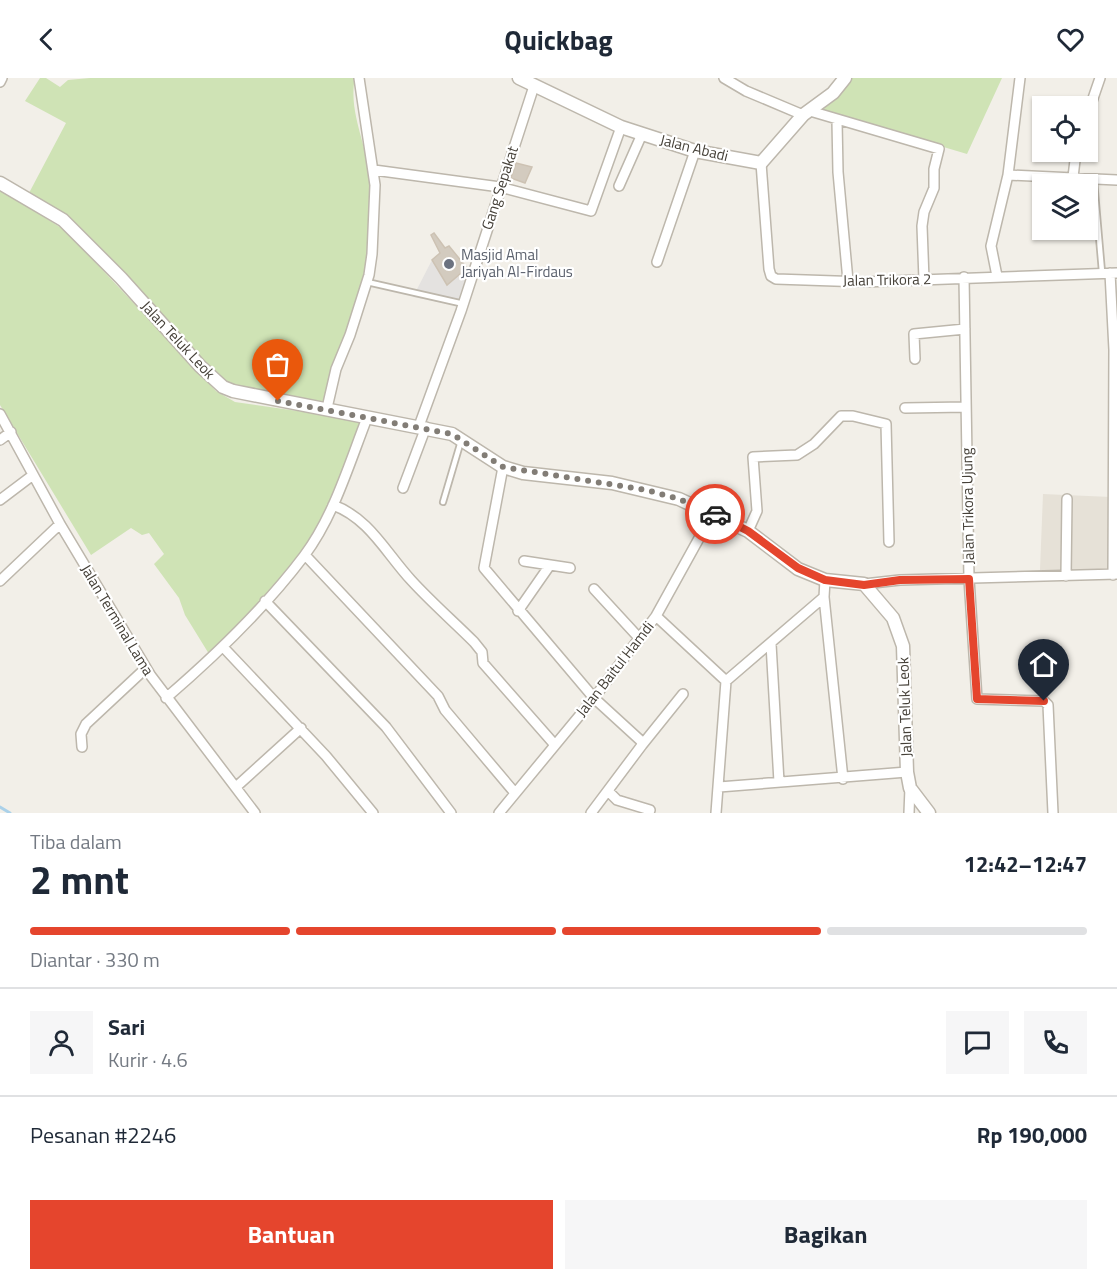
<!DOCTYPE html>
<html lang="id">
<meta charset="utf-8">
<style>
body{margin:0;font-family:"Titillium Web",sans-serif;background:#f6f6f7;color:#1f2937;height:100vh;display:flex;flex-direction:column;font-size:22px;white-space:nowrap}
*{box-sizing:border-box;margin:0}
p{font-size:20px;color:#747a83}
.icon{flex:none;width:33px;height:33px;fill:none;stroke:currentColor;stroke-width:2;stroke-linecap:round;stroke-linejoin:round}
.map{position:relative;height:735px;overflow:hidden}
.details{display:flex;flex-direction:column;background:#fff;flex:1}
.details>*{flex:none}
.tools{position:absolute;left:1032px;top:18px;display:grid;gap:12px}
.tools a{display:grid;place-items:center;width:66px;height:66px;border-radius:0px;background:#fff;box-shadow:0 2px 4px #0004;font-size:30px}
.pin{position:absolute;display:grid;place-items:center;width:51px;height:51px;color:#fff;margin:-62px -26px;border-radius:50% 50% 50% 0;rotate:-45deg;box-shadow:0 0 6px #0007}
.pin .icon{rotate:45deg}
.courier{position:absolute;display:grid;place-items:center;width:60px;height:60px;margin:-30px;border:4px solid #e5452d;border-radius:50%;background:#fff;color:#222;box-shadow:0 2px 8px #0007}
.overview em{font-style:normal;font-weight:700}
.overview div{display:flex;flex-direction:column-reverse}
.overview{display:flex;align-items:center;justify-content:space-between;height:102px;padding:0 30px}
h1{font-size:39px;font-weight:700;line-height:45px}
.bar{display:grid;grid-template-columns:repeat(4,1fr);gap:9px 6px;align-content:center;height:72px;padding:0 30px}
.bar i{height:8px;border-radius:4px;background:#e0e1e3}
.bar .active{background:#e5452d}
.bar p{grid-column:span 4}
.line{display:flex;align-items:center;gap:15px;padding:0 30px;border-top:2px solid #e0e1e3}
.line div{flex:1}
.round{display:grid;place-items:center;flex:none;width:63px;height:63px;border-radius:0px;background:#f6f6f7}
.button{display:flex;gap:12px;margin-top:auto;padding:12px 30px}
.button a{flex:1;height:69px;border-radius:0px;background:#e5452d;color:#fff;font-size:24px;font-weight:700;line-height:69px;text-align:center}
.button a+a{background:#f6f6f7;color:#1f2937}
header{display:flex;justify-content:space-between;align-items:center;height:78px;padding:0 30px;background:#fff;font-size:27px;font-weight:700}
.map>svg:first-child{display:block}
</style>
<header><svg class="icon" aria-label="back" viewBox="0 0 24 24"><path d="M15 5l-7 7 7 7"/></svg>Quickbag<svg class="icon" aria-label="heart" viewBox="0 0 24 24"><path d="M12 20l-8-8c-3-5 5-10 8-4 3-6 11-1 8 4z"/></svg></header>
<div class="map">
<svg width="1117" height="735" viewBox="0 0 1117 735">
<rect width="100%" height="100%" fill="#f2efe8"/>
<path fill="#e6e1d7" d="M1043,416L1111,419L1109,492H1040Z"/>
<path fill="#cfe3b5" d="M40,0H46L60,9L68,2L90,0H355C347,37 372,76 371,113C370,142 369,173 363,201C354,243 332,281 324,324L242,311L226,304L207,289L63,136L29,115L66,45L25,23Z
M850,0H1002L967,76L816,31Z
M0,111L66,153L216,313L235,324L360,342C348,386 330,432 304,469C278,507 242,543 209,576L185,537L179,520L154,486L164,476L149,455L142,457L131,450L91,477L0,327Z"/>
<path fill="#e4e2e0" d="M432,182L447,206L458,198L467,201L459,228L413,219Z"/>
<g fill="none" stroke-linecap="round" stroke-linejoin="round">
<path stroke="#abd1e9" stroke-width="3" d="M0,729L10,735"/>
</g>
<path fill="#d3cbbf" stroke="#cdc2b3" stroke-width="1.5" d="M516,85L532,89L525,105L511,100Z
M434,155L445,170L449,168L467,190L447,207L432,182L440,175L431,157Z"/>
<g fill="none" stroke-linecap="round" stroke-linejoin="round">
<g stroke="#bdb7ac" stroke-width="8">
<path id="service" d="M1094,102L1102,194
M367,204L464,226
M443,424L461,363"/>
</g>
<g stroke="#bdb7ac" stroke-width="12">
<path id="minor" d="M724,0L746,13L803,37
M0,4L2,0
M810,33L939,71L934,91V110L924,134L922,148L924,202
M1088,35L1100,0
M837,43L838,94L848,203
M761,85L769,191L771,198L776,201L864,204L1117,195
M374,92L500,109L591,133L621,49
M1008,97L1117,102
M1073,99L1076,74
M619,108L642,56
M657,184L695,73
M1110,195L1114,272L1113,497
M997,198L991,168L1008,97L1020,0
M964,199L969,501L977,621L1044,623L1048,627L1053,735
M915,281L914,256L965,251
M327,330L336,291L350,257L369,197L372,176L375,107L359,0
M905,330L966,329
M0,336L60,446L151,598L255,735
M419,348L461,233L534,8
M0,362L11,354
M503,389L484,490L594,620L641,663L642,667L591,735
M403,410L426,349
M0,422L33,397
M333,427C369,440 386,475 411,502C431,524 453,543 474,564L482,574L483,585L555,667
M748,453L757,433L753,379L797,377L814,366L841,338H853L886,346L889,464
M305,477L438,618L445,632L515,715
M524,483L570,490
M1066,498L1067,421
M825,502L824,519L843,701
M0,503L60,446
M864,506L900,502L1117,496
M594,511L640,561
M265,523L386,649L451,735
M518,533L550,487
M656,538L726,603
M771,566L779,704
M224,570L326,678L373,735
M166,620C216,577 264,531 304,478C334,438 349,386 367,340
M642,667L683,616
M82,669L81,656L86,646L146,590
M236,709L301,650
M719,709L907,694
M609,714L617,722L650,732L649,735
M499,735L594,620L656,538L713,435
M716,735L726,603L824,519
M909,735L910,710"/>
</g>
<g stroke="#bdb7ac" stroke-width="15">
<path id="tertiary" d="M519,0L621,49L695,73L761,85L803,37L833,15L845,0
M0,105L63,142L121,200L200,288L223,309L233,313L452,356L503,389L523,395L612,405L679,421L748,453L798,491L825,502L864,506L893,540L903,568L907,694L910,710L929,735"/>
</g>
<use href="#service" stroke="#fff" stroke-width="4.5"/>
<use href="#minor" stroke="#fff" stroke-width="9"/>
<use href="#tertiary" stroke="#fff" stroke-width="12"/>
</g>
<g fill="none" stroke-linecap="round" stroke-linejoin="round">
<path stroke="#827d76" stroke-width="6" stroke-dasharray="0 10.8" d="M278,323L452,356L503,389L646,412L679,421L715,436"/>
<path stroke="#e5452d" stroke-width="8" d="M715,436L748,453L798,490L825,502L864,507L900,502L969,501L977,621L1044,623"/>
</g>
<circle fill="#6b7280" stroke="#fff" stroke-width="2" cx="449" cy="186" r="6"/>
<g text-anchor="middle" stroke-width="4.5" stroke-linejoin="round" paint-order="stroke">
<g font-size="15" fill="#454038" stroke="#fff">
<text transform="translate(694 70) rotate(14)" y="5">Jalan Abadi</text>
<text transform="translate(500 110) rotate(-72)" y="5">Gang Sepakat</text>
<text transform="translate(887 202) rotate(-1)" y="5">Jalan Trikora 2</text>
<text transform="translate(178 262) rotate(47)" y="5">Jalan Teluk Leok</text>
<text transform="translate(968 428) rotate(-91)" y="5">Jalan Trikora Ujung</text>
<text transform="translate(117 542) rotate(59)" y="5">Jalan Terminal Lama</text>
<text transform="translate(615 591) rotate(-52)" y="5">Jalan Baitul Hamdi</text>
<text transform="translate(905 629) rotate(-92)" y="5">Jalan Teluk Leok</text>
</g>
<g font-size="15" fill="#5b616d" stroke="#fff" text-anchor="start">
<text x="461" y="182">Masjid Amal<tspan x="461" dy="17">Jariyah Al-Firdaus</tspan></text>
</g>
</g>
</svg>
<div class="tools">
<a><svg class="icon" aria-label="locate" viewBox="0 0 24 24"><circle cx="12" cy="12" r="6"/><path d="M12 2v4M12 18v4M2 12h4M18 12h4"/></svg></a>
<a><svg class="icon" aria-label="layers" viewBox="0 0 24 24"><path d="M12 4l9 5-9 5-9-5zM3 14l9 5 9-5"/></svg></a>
</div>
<div class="pin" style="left:278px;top:323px;background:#ea580c"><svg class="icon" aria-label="bag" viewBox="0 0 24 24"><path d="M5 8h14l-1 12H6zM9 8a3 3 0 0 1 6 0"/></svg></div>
<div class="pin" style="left:1044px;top:623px;background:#1f2937"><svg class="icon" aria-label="home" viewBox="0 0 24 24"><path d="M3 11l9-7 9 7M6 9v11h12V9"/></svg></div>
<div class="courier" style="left:715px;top:436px"><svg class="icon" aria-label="car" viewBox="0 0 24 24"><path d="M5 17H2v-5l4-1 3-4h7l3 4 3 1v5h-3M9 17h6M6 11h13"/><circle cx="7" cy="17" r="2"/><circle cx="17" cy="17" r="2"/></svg></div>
</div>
<section class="details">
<div class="overview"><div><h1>2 mnt</h1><p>Tiba dalam</p></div><em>12:42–12:47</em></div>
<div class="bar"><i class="active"></i><i class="active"></i><i class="active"></i><i></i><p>Diantar · 330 m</p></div>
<div class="line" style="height:108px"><a class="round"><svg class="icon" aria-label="person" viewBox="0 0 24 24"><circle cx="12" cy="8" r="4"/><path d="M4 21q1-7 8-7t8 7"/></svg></a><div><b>Sari</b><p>Kurir · 4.6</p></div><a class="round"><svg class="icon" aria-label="chat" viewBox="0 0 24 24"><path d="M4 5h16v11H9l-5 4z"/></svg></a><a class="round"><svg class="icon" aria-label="phone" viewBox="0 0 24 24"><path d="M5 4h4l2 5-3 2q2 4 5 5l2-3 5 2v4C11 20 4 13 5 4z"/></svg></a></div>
<div class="line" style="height:78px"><div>Pesanan #2246</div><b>Rp 190,000</b></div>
<div class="button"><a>Bantuan</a><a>Bagikan</a></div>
</section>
